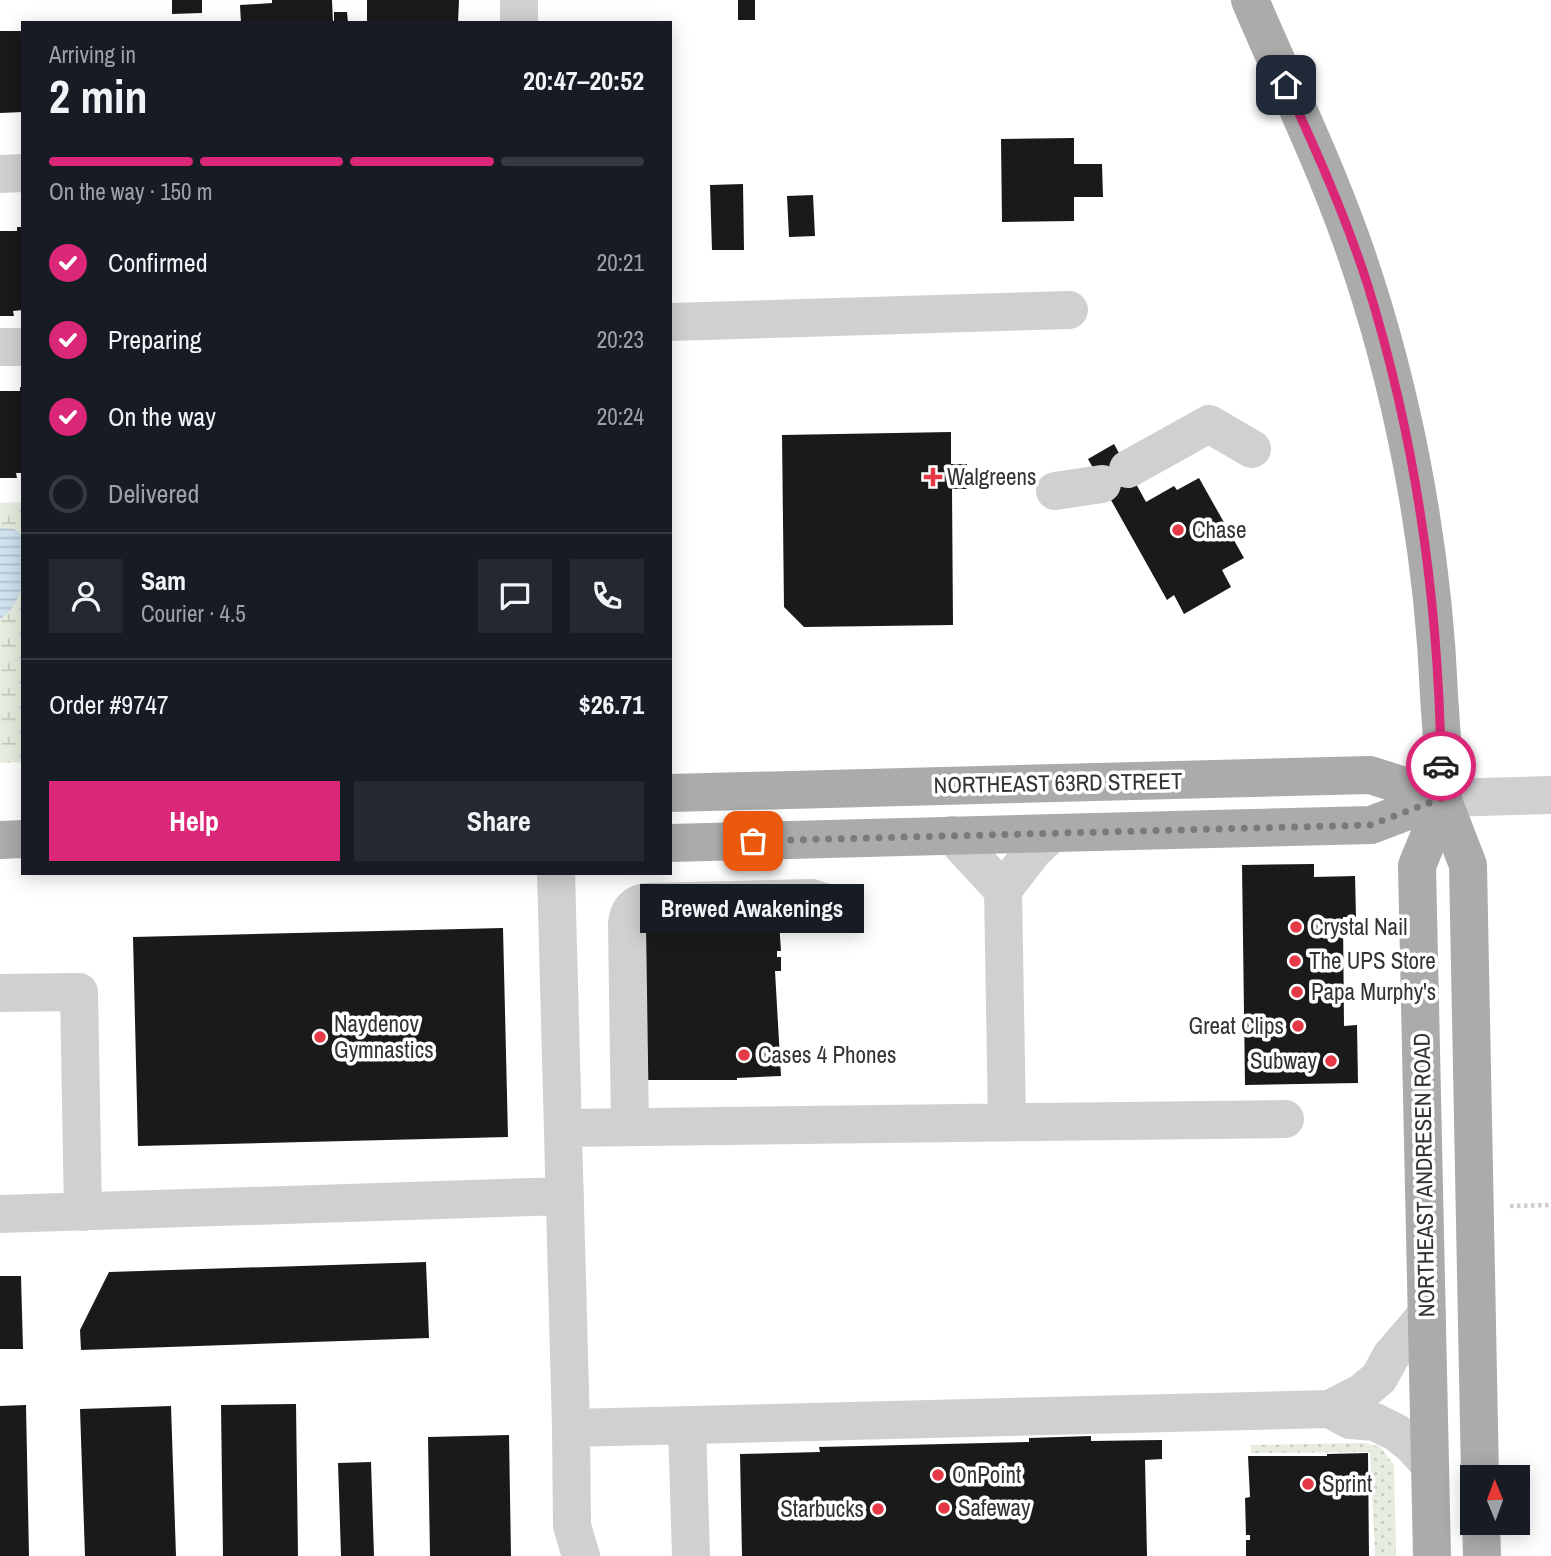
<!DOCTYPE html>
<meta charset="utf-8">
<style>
body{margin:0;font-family:"Archivo Narrow",sans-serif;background:#242831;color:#f1f3f6;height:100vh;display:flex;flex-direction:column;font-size:26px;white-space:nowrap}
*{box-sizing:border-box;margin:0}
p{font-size:23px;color:#9ea1a6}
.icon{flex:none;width:38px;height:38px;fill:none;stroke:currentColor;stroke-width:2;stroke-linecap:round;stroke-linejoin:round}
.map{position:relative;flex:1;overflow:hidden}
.side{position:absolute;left:21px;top:21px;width:651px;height:854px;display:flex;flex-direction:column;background:#171b24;border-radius:0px;box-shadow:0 4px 18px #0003}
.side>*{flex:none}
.needle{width:46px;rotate:359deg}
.tools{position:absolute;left:1460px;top:1465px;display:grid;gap:14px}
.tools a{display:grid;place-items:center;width:70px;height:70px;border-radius:0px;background:#171b24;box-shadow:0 4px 18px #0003;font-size:35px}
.pin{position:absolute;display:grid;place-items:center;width:60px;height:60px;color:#fff;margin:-30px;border-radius:14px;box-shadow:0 4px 10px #0006}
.courier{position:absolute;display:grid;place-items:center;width:70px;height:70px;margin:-35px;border:5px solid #db2777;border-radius:50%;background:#fff;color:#222;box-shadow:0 2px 9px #0007}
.bubble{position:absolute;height:49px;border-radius:0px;background:#171b24;box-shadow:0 4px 18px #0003;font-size:23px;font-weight:800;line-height:49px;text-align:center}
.summary em{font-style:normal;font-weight:800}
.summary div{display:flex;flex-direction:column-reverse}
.summary{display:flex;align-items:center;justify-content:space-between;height:119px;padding:0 28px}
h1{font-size:46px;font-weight:800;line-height:52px}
.bar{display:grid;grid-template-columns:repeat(4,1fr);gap:10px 7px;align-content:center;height:84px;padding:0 28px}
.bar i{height:9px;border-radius:5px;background:#363941}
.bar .selected{background:#db2777}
.bar p{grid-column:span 4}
.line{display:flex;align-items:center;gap:18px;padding:0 28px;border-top:2px solid #363941}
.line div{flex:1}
.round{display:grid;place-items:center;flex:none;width:74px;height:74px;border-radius:0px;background:#242831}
ol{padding:0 28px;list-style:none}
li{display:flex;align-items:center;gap:21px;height:77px}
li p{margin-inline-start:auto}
li .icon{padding:7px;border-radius:50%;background:#db2777;color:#fff;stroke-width:4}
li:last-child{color:#9ea1a6}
li i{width:38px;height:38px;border:4px solid #363941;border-radius:50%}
.primary-button{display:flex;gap:14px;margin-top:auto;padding:14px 28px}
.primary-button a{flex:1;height:80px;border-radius:0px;background:#db2777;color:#fff;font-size:28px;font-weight:800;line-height:80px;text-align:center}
.primary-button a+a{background:#242831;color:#f1f3f6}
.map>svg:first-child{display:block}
</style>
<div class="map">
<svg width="1551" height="1556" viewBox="0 0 1551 1556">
<defs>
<pattern id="grass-dots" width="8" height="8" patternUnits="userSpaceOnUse" patternTransform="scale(1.75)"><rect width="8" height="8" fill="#e6ecdf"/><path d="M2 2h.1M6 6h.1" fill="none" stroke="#c6cbc0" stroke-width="1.8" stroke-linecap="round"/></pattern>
<pattern id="wetland-marsh" width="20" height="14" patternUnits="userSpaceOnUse" patternTransform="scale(1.75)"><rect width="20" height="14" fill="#e6ecdf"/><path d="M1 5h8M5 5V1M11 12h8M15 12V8" fill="none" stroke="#c6cbc0"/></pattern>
<pattern id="water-rules" width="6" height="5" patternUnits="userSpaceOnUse" patternTransform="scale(1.75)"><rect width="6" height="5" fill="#cfe2ee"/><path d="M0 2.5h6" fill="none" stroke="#b2c2cd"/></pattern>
</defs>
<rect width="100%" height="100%" fill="#fff"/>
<path fill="url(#grass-dots)" d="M1366,1443L1380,1447L1394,1465L1396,1556H1375L1370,1452L1251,1453V1445Z"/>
<path fill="url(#wetland-marsh)" d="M23,502V762L0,763V503Z"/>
<path fill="url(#water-rules)" d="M0,528L14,529L23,536C23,566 29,600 0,619Z"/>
<path fill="#1a1a1a" d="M172,0H202V13L172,14Z
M272,0H332L333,23H241L240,5L272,3Z
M367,0H459L458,23H367Z
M738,0H755V20H738Z
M334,12H347L348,23H334Z
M0,31H21L23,112L0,113Z
M1074,138V164H1102L1103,197H1074V221L1002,222L1001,139Z
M743,184L744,250H712L710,185Z
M813,195L815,236L789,237L787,196Z
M17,227H23V310L13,311L14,316H0V231H17Z
M20,387H23V473H16L17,478H0V391H20Z
M951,432V464H967V489H952L953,625L804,627L784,607L782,435Z
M1114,444L1146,502L1174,486L1177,490L1199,478L1244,558L1222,570L1231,587L1184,614L1174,595L1167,600L1088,459Z
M1314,864V877L1355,876L1356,917H1343L1344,1026L1357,1025L1358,1083L1245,1085L1242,865Z
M776,914V921H779L781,951H777V957H781V971H775L781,1076L737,1078V1080H647L642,918Z
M503,928L508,1137L138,1146L133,937Z
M426,1262L429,1338L81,1350L80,1330L109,1272Z
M0,1276H21L23,1349H0Z
M296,1404L298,1556H223L221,1405Z
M26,1405L29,1556H0V1406Z
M171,1406L176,1556H85L80,1409Z
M509,1435L511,1556H430L428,1437Z
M1091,1436V1441L1162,1440V1459L1145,1460L1147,1556H742L740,1454L820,1452L819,1447L1029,1442V1438Z
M1368,1453L1369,1556H1246V1540H1250V1535H1246L1245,1498L1250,1497L1248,1456H1327V1454Z
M371,1462L374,1556H341L338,1463Z"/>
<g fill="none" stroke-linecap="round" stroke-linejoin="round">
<path stroke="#cdcdcd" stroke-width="4.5" stroke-dasharray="3.5 3.5" stroke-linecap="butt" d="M1510,1206L1551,1205"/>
<path stroke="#d0d0d0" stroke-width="38" d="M519,0V23
M0,174L23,173
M670,322L1069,310
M0,347H19
M1128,469L1209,424L1252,449
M1055,491L1102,484
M1442,798L1551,795
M952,835L1003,890
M556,873L571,1428L572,1526L581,1556
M0,993L79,992L83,1212
M1007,1122L1003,890L1033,851L1052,833
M630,1127L627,924C628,912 633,905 645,902L812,898L836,906
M563,1128L1285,1119
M0,1214L565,1196
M1330,1409L1350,1420L1375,1422L1397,1433L1413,1446L1430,1465
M687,1425L691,1556
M571,1428L1330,1409L1361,1393L1379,1378L1391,1356L1427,1314"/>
<path stroke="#ababab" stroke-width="38" d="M1250,0C1284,80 1322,158 1351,239C1402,382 1433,544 1439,695C1441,728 1445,763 1442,796C1440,814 1424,847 1417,866L1432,1556
M670,793L1370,775L1442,798
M1442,798L1468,865L1480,1477
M0,840L23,839
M670,843L1371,825L1442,798
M1481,1522L1482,1556"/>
</g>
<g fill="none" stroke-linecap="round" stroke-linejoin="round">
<path stroke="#7a7a7a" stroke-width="7" stroke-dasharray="0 12.6" d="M753,841L1371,825L1442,798L1441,766"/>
<path stroke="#db2777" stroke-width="9" d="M1286,85C1316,150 1346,217 1368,286C1416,441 1439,604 1441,766"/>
</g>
<g fill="#e63946" stroke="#fff" stroke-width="2.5">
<path d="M929.5 466.5h7v7h7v7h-7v7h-7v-7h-7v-7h7z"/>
<circle cx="1178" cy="530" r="7"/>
<circle cx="1296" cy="927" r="7"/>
<circle cx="1295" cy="961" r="7"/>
<circle cx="1297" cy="992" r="7"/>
<circle cx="1298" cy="1026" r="7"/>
<circle cx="320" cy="1037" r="7"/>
<circle cx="744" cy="1055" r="7"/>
<circle cx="1331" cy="1061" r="7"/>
<circle cx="938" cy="1475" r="7"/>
<circle cx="1308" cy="1484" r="7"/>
<circle cx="944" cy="1508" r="7"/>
<circle cx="878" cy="1509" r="7"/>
</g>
<g text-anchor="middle" stroke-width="7" stroke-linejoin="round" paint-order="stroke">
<g font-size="23" fill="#333" stroke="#fff" text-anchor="start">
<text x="947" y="485">Walgreens</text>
<text x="1192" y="538">Chase</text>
<text x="1310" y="935">Crystal Nail</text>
<text x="1309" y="969">The UPS Store</text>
<text x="1311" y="1000">Papa Murphy's</text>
<text x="334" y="1032">Naydenov<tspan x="334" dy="26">Gymnastics</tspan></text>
<text x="1284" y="1034" text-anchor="end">Great Clips</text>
<text x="758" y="1063">Cases 4 Phones</text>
<text x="1317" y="1069" text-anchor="end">Subway</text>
<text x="952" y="1483">OnPoint</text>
<text x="1322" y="1492">Sprint</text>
<text x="958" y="1516">Safeway</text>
<text x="864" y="1517" text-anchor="end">Starbucks</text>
</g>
<g font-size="23" fill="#333" stroke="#fff">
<text transform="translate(1058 783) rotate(-1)" y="8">NORTHEAST 63RD STREET</text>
<text transform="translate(1424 1175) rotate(-91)" y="8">NORTHEAST ANDRESEN ROAD</text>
</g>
</g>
</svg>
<div class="tools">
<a><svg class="needle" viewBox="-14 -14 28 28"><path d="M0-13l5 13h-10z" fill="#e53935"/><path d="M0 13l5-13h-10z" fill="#9ea1a6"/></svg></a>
</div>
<div class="pin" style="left:753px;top:841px;background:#ea580c"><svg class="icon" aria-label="bag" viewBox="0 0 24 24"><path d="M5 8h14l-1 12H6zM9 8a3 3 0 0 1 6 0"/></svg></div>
<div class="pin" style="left:1286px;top:85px;background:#1f2937"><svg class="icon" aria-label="home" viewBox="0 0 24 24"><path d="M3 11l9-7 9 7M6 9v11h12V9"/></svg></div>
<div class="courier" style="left:1441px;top:766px"><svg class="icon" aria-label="car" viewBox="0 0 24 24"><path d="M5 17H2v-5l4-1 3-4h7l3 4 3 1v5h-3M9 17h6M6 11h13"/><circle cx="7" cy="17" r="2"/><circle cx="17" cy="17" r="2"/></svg></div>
<div class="bubble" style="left:640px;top:884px;width:224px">Brewed Awakenings</div>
<section class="side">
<div class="summary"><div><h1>2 min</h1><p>Arriving in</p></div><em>20:47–20:52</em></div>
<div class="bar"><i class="selected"></i><i class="selected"></i><i class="selected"></i><i></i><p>On the way · 150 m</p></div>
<ol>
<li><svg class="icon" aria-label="check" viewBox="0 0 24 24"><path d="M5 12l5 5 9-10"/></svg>Confirmed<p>20:21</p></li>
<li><svg class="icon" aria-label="check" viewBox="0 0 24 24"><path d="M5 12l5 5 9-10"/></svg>Preparing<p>20:23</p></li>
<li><svg class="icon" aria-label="check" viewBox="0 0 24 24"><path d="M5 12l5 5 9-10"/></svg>On the way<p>20:24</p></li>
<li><i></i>Delivered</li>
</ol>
<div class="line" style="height:126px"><a class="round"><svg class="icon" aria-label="person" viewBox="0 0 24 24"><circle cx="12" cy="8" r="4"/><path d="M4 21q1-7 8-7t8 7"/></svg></a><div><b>Sam</b><p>Courier · 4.5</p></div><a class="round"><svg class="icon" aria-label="chat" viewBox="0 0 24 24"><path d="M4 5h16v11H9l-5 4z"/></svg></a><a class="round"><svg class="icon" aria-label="phone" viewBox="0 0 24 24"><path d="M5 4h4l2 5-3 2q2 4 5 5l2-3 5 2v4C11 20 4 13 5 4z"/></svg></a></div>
<div class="line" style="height:91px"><div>Order #9747</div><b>$26.71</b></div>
<div class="primary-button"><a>Help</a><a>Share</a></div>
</section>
</div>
